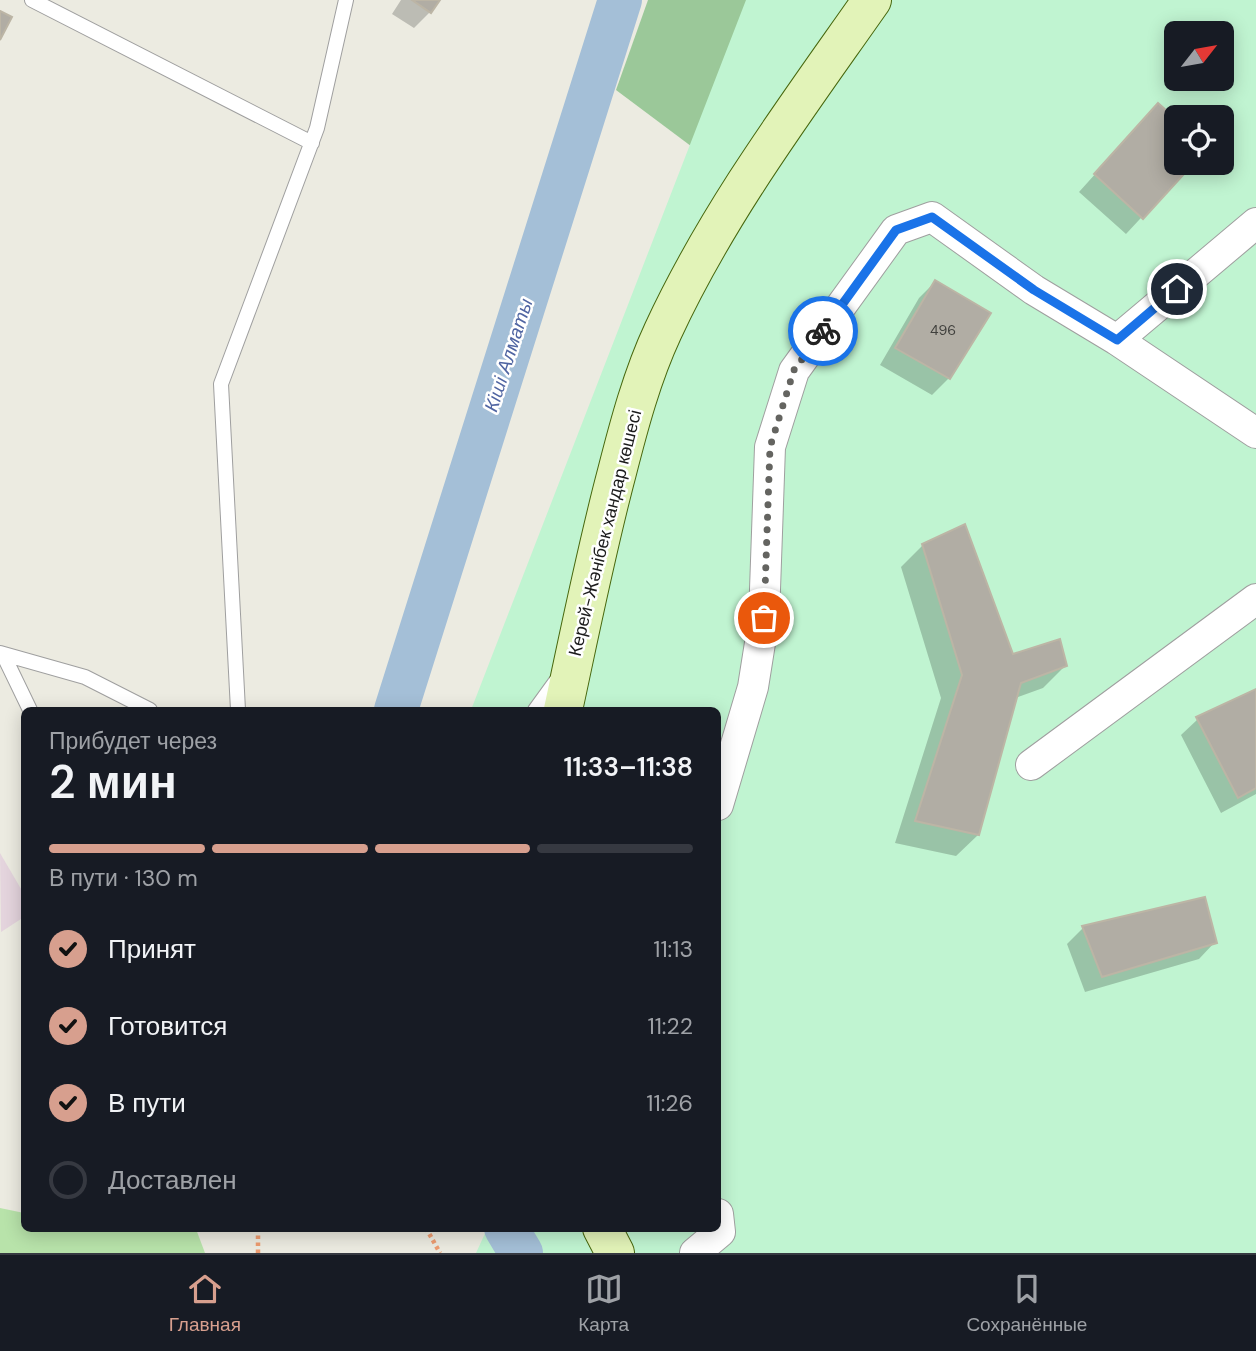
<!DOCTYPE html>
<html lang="ru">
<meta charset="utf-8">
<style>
body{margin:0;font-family:"DM Sans",sans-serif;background:#242831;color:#f1f3f6;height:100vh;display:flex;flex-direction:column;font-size:26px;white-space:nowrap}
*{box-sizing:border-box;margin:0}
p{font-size:23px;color:#9ea1a6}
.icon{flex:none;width:38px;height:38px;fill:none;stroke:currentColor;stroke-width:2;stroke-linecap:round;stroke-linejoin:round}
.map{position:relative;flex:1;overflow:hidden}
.drawer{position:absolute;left:21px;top:707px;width:700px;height:525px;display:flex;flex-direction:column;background:#171b24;border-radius:10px;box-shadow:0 4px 18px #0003}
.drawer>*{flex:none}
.needle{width:46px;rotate:59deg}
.controls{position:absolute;left:1164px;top:21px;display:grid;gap:14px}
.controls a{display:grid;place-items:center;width:70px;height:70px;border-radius:10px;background:#171b24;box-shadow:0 4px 18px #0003;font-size:35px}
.pin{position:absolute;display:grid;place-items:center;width:60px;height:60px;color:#fff;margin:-30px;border:4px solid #fff;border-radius:50%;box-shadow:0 2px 7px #0007}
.courier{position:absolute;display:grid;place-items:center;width:70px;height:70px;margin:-35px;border:5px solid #1a73e8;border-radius:50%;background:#fff;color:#222;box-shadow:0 2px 9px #0007}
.overview em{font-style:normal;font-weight:600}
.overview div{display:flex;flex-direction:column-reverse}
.overview{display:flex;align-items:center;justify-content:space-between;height:119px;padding:0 28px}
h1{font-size:46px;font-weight:600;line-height:52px}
.bar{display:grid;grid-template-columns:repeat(4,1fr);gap:10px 7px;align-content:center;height:84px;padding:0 28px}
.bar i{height:9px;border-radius:5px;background:#363941}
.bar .on{background:#d79f8e}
.bar p{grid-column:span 4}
ol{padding:0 28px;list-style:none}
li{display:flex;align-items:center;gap:21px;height:77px}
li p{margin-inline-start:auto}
li .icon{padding:7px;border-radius:50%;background:#d79f8e;color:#111;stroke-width:4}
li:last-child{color:#9ea1a6}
li i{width:38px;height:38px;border:4px solid #363941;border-radius:50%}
.tabs{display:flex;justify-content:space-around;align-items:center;height:98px;border-top:2px solid #363941;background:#171b24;font-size:19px;color:#9ea1a6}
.tabs a{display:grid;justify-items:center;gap:4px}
.tabs .on{color:#d79f8e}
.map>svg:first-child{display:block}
</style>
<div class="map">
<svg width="1256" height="1253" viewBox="0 0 1256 1253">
<rect width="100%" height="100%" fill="#ecebe1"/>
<path fill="#e4d4dd" d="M0,853L24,894V917L1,932Z"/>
<path fill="#b8e3aa" d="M0,1208L24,1213V1228L196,1229L205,1253H0Z"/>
<path fill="#9bc899" d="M648,0H858L727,173L616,90Z"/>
<path fill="#c0f4d1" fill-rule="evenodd" d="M746,0H1256V1253H476L487,1229L718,1228V710H471ZM1176,33H1222V79H1176ZM1176,117H1222V163H1176Z"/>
<path fill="#0003" d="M401,0H438L430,12L414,28L392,14Z
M1142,122H1176V163H1192L1126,234L1079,192Z
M935,282L949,378L932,395L880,365L919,298Z
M923,545L1012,656L1065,666L1043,688L1015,698L978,835L956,856L895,843L941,698L901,567Z
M1256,691V794L1221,813L1181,735L1198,719Z
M1083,928L1215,942L1199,959L1085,992L1067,944Z"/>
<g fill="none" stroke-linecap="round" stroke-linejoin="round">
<path stroke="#a4bfd7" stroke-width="44" d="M396,710L620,0
M506,1228L521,1253"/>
</g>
<path fill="#b1ada4" stroke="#bcb5a5" stroke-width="2" d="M412,0H440L431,13Z
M0,11L12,17L0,40Z
M1158,103L1176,119V163H1194L1143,219L1094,174Z
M935,280L991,313L950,379L895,348Z
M965,524L1013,654L1060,639L1067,666L1021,683L979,835L915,821L962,675L922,544Z
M1256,689V788L1238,798L1196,717Z
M1205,897L1217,943L1102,977L1082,926Z"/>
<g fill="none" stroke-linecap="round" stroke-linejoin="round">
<g stroke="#9f9f9f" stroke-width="16">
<path id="service" d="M32,0L312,143
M0,653L85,677L150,710
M3,654L30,710
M238,710L221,384L317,128L346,0
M535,710L556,681"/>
</g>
<g stroke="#9f9f9f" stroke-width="32">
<path id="minor" d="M1117,340L1256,433
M1031,765L1256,599
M718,805L753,687L764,618L770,447L794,371L896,230L932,217L1034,290L1117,340L1256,223
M695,1253L720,1232L718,1214"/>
</g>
<g stroke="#47670d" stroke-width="40">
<path id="secondary" d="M563,710C580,631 596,551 617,472C629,425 642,376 663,331C718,212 797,107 872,0
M602,1228L615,1253"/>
</g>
<path stroke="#ee9c70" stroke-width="4.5" stroke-dasharray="3.5 3.5" stroke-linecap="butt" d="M426,1228L440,1253
M258,1253V1228"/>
<use href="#service" stroke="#fff" stroke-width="14"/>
<use href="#minor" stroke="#fff" stroke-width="30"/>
<use href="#secondary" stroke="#e2f3b8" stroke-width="38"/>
</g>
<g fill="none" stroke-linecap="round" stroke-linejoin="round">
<path stroke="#646460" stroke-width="7" stroke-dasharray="0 12.6" d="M764,618L770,447L794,370L823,331"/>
<path stroke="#1a73e8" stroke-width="9" d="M823,331L896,230L932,217L1034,290L1117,340L1177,289"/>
</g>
<g text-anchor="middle" stroke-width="5" stroke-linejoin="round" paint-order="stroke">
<g font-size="14" fill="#40403d">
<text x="943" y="335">496</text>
</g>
<g font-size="18" fill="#1b1b1b" stroke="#fff">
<text transform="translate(605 533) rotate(-76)" y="6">Керей-Жәнібек хандар көшесі</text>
</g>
<g font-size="19" font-style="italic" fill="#5065a2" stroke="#fff">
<text transform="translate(508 355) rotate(-72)" y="7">Кіші Алматы</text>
</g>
</g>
</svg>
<div class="controls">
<a><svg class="needle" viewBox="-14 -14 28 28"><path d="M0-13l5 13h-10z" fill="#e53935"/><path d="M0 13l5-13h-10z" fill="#9ea1a6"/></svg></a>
<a><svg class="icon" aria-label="locate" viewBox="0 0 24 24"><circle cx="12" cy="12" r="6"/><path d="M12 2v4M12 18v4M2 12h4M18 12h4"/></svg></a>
</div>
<div class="pin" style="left:764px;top:618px;background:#ea580c"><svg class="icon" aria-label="bag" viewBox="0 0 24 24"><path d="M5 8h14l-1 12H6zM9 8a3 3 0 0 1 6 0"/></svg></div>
<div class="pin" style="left:1177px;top:289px;background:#1f2937"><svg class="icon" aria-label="home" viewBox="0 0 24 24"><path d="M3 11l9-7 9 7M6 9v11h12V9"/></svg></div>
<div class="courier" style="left:823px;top:331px"><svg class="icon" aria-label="bike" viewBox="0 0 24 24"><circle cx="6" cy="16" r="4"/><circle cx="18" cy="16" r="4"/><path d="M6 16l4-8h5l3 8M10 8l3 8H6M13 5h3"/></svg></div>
<section class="drawer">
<div class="overview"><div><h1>2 мин</h1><p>Прибудет через</p></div><em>11:33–11:38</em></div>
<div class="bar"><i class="on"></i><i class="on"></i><i class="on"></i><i></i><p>В пути · 130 m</p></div>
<ol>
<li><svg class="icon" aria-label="check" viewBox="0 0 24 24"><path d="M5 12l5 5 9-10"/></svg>Принят<p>11:13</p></li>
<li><svg class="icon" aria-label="check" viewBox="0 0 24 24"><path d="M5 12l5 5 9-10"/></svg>Готовится<p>11:22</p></li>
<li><svg class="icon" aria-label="check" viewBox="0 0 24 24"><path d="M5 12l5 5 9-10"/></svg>В пути<p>11:26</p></li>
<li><i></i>Доставлен</li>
</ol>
</section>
</div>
<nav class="tabs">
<a class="on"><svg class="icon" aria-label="home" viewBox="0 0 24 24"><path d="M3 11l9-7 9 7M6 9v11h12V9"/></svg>Главная</a>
<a><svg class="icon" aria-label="map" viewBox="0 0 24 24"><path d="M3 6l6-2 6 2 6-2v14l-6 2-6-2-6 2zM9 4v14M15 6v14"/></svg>Карта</a>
<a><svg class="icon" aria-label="saved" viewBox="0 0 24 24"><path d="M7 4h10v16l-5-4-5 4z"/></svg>Сохранённые</a>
</nav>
